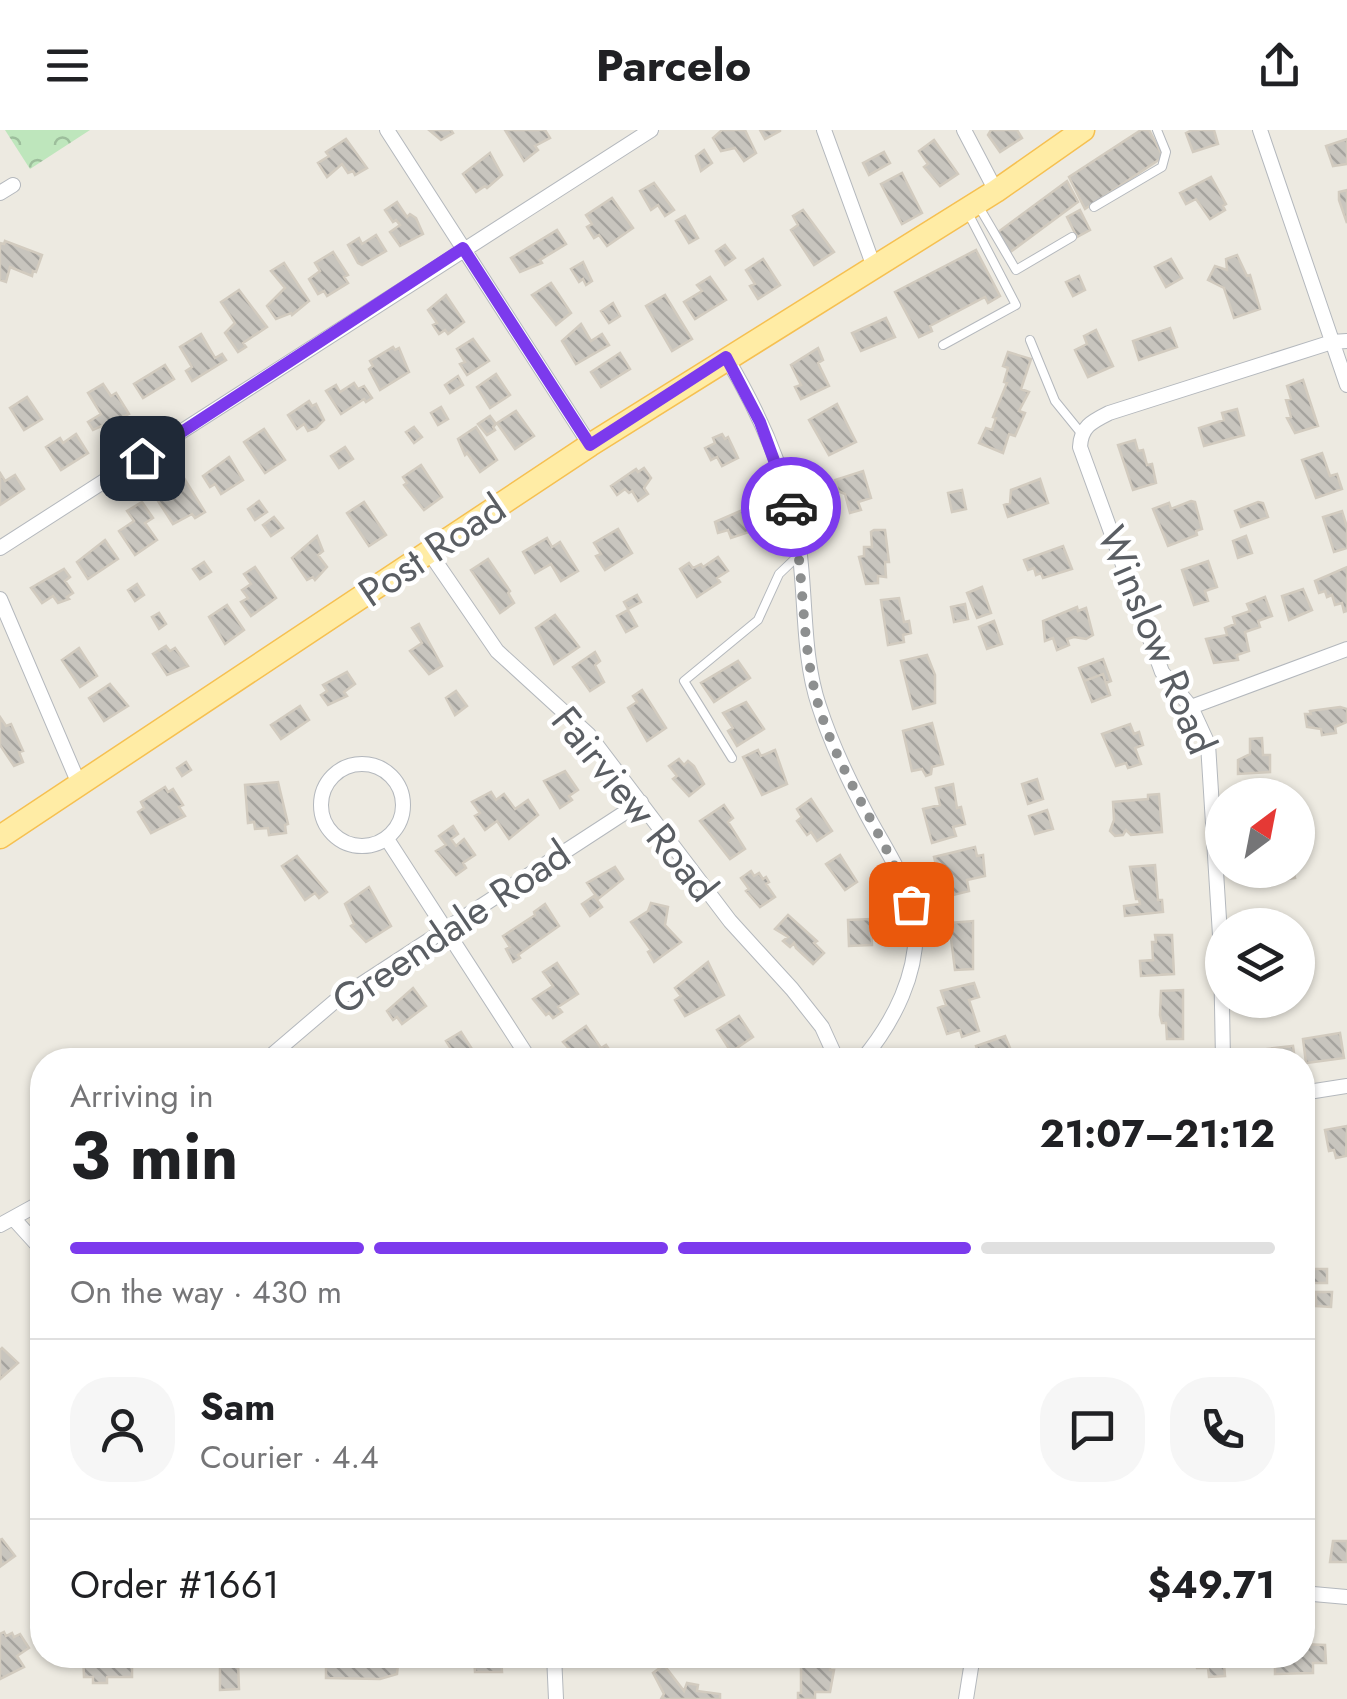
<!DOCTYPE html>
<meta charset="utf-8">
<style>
body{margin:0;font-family:Jost,sans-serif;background:#f6f6f6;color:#202124;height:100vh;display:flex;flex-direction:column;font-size:38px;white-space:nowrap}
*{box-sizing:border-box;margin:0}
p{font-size:32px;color:#757577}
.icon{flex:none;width:55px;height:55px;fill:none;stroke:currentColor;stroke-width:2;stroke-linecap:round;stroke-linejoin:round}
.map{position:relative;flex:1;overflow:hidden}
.panel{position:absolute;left:30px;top:918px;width:1285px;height:620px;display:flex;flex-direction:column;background:#fff;border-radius:40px;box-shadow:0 2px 8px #0004}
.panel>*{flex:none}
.needle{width:65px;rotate:32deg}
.fabs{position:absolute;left:1205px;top:648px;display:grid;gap:20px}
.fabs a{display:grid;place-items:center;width:110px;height:110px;border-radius:50%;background:#fff;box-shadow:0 2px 8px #0004;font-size:50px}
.pin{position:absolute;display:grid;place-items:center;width:85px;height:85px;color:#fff;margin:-42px;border-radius:20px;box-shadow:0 5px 15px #0006}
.courier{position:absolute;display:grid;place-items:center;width:100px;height:100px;margin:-50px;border:8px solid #7c3aed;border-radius:50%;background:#fff;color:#222;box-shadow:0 2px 12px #0007}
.headline em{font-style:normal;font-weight:700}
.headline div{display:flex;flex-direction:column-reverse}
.headline{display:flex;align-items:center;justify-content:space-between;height:170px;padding:0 40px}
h1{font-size:65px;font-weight:700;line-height:75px}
.bar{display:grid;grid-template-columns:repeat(4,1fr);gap:15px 10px;align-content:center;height:120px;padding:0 40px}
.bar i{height:12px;border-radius:8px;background:#e0e0e0}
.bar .active{background:#7c3aed}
.bar p{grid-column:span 4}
.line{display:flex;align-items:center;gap:25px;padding:0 40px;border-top:2px solid #e0e0e0}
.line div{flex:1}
.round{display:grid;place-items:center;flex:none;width:105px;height:105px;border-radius:40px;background:#f6f6f6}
header{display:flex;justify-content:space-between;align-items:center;height:130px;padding:0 40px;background:#fff;font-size:45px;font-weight:700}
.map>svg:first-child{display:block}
</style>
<header><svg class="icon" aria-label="menu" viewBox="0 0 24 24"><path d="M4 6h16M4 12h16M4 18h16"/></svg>Parcelo<svg class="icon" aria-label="share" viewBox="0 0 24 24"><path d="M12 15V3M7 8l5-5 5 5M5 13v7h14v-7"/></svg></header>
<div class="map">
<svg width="1347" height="1569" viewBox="0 0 1347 1569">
<defs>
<pattern id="forest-crowns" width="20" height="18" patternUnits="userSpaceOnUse" patternTransform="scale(2.5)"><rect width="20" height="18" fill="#bee6bc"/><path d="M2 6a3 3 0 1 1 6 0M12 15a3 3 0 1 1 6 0" fill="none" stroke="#9dbe9c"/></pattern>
<pattern id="building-back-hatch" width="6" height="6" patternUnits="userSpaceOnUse" patternTransform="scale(2.5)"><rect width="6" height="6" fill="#c8c5be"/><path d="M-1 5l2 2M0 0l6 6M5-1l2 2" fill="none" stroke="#a5a39e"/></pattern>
</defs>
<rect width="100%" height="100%" fill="#edeae1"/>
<path fill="url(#forest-crowns)" d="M5,0H90L30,39Z"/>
<path fill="url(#building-back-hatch)" stroke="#d2cbbf" stroke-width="2.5" d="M429,0H451L453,3L441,10Z
M505,0H545L550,8L535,16L538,20L524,31Z
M722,0H745L756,23L744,31L735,18L721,21L713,8Z
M760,0H780V1L765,9Z
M991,0H1017L1022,8L1000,22L988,5Z
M1141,0H1149L1163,27L1085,79L1069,47Z
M1192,0H1214L1218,14L1193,22L1186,3Z
M346,9L367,38L355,45L353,41L348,43L342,34L327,47L318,33L329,26L326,22Z
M1347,9V34L1333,36L1326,16Z
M934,10L958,44L940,56L924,37L928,34L919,21Z
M704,20L712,33L701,41L696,26Z
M884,22L890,33L869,45L863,33Z
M490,23L502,45L487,58L485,56L476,62L463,44Z
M902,43L922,83L902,94L881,54Z
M1211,47L1226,74L1223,76L1225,80L1210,89L1196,69L1186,74L1180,63Z
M1067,51L1078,72L1009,123L998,102Z
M654,53L674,80L665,86L658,75L651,80L640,61Z
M1347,60V93L1339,70V62Z
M612,68L633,98L607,116L599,105L594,108L587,97L592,94L586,85Z
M397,72L407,87L410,84L416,88L423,104L400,116L390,102L400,95L396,90L393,92L385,80Z
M803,80L834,122L814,135L791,100L798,95L793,86Z
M1080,80L1090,100L1077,107L1067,87Z
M685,86L698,108L689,113L676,91Z
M557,100L566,114L540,130L542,133L520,142L511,128Z
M376,105L386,121L362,135L358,133L348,115L359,108L362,114Z
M5,111L42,125L36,142L33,141L32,146L10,137L6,152L0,150V113L4,114Z
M725,115L735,128L725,135L716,121Z
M976,120L1000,166L988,173L985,167L930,196L932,201L919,207L895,162Z
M333,122L348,145L344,147L348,153L327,166L324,161L318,164L309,149L320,141L315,133Z
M1237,125L1247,146L1250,145L1260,179L1234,188L1224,158L1208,150L1215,136L1227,140L1226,129Z
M763,129L780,155L758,169L750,156L755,154L746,140Z
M1171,129L1182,148L1166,157L1155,137Z
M583,132L592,151L586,155L583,149L579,152L571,139Z
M284,133L309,171L292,185L291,183L276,189L267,176L285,158L271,141Z
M1079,146L1085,160L1073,166L1066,152Z
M710,147L726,170L695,189L684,172L702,161L697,155Z
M551,153L571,183L556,195L532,165Z
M239,160L267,197L243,213L246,217L238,222L225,203L235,193L221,172Z
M446,165L464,192L448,204L445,200L439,204L433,195L437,193L428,180Z
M665,165L692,209L672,221L646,176Z
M613,173L620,186L609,193L601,181Z
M886,188L895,207L861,221L852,203Z
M581,194L591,211L602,204L609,215L576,234L562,211Z
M1170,198L1177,217L1139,230L1133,211Z
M1096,200L1113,236L1088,247L1075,220L1087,214L1084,206Z
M201,204L215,228L222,224L226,230L192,251L186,241L192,237L180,217Z
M473,209L489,231L467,245L460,234L465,232L457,219Z
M393,217L395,220L399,218L409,242L380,260L369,239L373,236L370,231Z
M818,218L823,230L818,233L829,256L801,269L795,257L801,255L791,235Z
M1008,222L1031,229L1021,259L1029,262L1019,281L1025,283L1015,306L1009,304L1003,323L979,313L986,298L992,300L996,288L993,287L1007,253L1004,252L1008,238L1003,236Z
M620,223L630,239L601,257L591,242Z
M165,235L174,249L143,268L134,254Z
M496,244L510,265L490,278L477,257Z
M458,246L463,255L450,263L445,255Z
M1303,250L1318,296L1295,303L1287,288L1291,287L1286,270L1291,269L1287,256Z
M354,253L358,259L364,256L372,268L366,272L364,269L341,284L326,261L336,255L340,262Z
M103,254L111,266L116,263L129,284L93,300L88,292L101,284L88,263Z
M27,267L42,289L24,300L10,278Z
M309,271L312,276L316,274L324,290L316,298L308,301L304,294L297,299L288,285Z
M837,274L856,312L829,325L809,290Z
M441,277L448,289L438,295L431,283Z
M1237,279L1244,305L1204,316L1199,298L1224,290L1222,283Z
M516,281L534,306L515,319L497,293Z
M490,286L496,294L493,297L495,300L487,305L478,294Z
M414,297L422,307L414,313L406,302Z
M476,297L497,330L480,342L467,323L465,325L458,309Z
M264,299L285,330L265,343L244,312Z
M76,304L88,323L61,340L46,317L60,308L63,313Z
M722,304L725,309L728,307L738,328L722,336L717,327L711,330L705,318L715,313L713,308Z
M1135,310L1138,321L1143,320L1147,335L1152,334L1156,353L1133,360L1118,315Z
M345,317L353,329L339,338L331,326Z
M1322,323L1330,346L1337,344L1342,359L1316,368L1302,330Z
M229,327L243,350L221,364L215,354L210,357L203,346Z
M421,335L442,367L424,380L404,355L407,353L403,347Z
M644,338L651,348L644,358L648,364L638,371L632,361L629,363L625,359L617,365L611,356L636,339L638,342Z
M863,341L871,368L858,372L861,380L850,383L845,364L838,361L835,350Z
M0,343L5,351L15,345L24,359L0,375Z
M182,345L205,382L195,388L192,384L173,394L158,371L175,357L171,352Z
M1040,349L1048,373L1008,387L1004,375L1010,373L1011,360Z
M962,360L966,379L952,382L948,363Z
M259,371L267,382L255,390L248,379Z
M1191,371L1195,372L1202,399L1196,401L1197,405L1168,416L1153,379L1169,373L1171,379Z
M142,372L153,388L145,393L157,410L135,425L119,401L134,391L127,381Z
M364,372L386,405L369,416L347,383Z
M1258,372L1263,373L1268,387L1241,397L1235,381Z
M747,378L755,400L731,408L728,400L718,403L715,392Z
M1342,381L1347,397V418L1334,422L1323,387Z
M274,387L283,398L271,406L263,395Z
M618,399L632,423L605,440L596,426L601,424L594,413Z
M874,400H885L889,432H885L886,447L878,446V453L866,454L859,427L864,426V417H872L871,402Z
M317,406L323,421L318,425L327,437L315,450L313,447L307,450L292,428Z
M1246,406L1252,423L1238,428L1233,411Z
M547,408L552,417L560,412L578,441L561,451L551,434L535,443L523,422Z
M105,410L118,429L88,449L77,432Z
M1063,416L1072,439L1043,448L1041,443L1036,445L1034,438L1028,440L1024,430Z
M718,427L728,441L717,448L720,452L697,467L680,439L689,433L693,438L701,434L703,437Z
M488,429L510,461L508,463L514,473L500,483L471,440Z
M1208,431L1217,457L1205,461L1208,471L1194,475L1182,440Z
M204,432L211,442L200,449L193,439Z
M255,437L276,468L251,486L241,472L248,468L242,460L251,454L244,444Z
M1347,437V481L1344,482L1342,473L1335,475L1332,465L1327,467L1325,461L1319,463L1315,451Z
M64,439L70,447L65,451L73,463L67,467L69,469L58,473L53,466L42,473L31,458Z
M137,454L144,465L135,471L128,460Z
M982,457L991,483L977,488L967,463Z
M1303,459L1312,480L1289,490L1282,466Z
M637,465L641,472L628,479L624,472Z
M1265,467L1272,486L1258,491L1260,497L1245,502L1249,521L1237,525L1238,530L1214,533L1206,509L1227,505L1225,498L1235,494L1233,487L1250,481L1247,474Z
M899,468L904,492L909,491L911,503L903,505L904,512L888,515L881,470Z
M965,474L968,489L954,492L951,477Z
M227,475L244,500L225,514L209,487Z
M1077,477L1078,481L1086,478L1093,505L1086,509L1074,507L1067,509L1069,515L1057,520L1053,508L1045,511L1043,491Z
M628,480L637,496L626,502L617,486Z
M159,483L166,494L159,499L152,487Z
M555,485L579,517L554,534L536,498Z
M994,491L1002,514L987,519L979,497Z
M419,494L442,536L429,544L410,521L422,513L412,498Z
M166,516L170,521L175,518L188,536L167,545L153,524Z
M79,518L97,546L80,557L62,530Z
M595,522L600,531L595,535L604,552L590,561L573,537Z
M927,525L935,545V573L913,579L901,531Z
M1103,529L1111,551L1106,553L1103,544L1084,551L1079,538Z
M738,531L750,548L714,572L701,553Z
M347,542L355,554L344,562L347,566L328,575L321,565L327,561L323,555Z
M1103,544L1110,565L1092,572L1084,551Z
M110,554L128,576L104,591L89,568Z
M642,560L666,598L647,611L628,578L637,572L633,566Z
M456,561L467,576L455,585L446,568Z
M746,572L764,599L737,616L728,601L733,598L723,583Z
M300,576L309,590L281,609L271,595Z
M1340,577L1347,579V592L1335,597L1336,603L1322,605L1321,599L1307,597L1305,584H1311L1310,581Z
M0,587L6,596L11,594L23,621L19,622L23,632L14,636L0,615Z
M932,593L943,634L932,637L931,644L926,646L922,639L912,641L903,601Z
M1130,594L1134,604L1139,602L1143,615L1135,618L1141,634L1128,638L1126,633L1116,636L1102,604Z
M1262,608L1263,625H1270V642L1238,644V630L1250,624V609Z
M758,620L761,626L775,620L787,654L762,665L743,627Z
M679,629L684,635L688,631L694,636L704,654L689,666L673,649L677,646L669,636Z
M186,632L191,640L182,646L177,638Z
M565,641L578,660L569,666L572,670L560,678L544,651Z
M1037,649L1043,669L1028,674L1022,654Z
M278,652L288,694L285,695L286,703L269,705L268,698L255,699L254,692L248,693L245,655Z
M953,654L957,678L961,677L965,694L953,697L956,706L932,713L923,679L940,675L936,658Z
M165,657L168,662L173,659L183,675L179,677L185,686L151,703L138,682L144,678L141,672Z
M491,662L496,670L504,664L515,679L528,670L538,685L509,709L497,691L485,700L475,686L480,683L472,672Z
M1159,664L1162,702L1131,705L1126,700L1123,705L1115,706L1110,701L1114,690L1113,672L1148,669V665Z
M811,669L832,701L817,711L811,702L807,705L797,691L802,687L797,679Z
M724,675L733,688L728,692L745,719L730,729L700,691Z
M1047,680L1053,699L1035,704L1029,686Z
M453,696L458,704L451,709L456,716L464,709L475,725L463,733L466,738L456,745L436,721L446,715L439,706Z
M975,717L977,726L983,725L985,746L967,750L969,761L953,765L950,750L944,751L943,745L939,746L934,727Z
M840,725L857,752L845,760L826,734Z
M297,726L327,762L319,768L315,763L305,770L282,736Z
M1155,735L1158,770H1162L1163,782L1125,786L1124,776L1140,774L1139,769H1136L1130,737Z
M615,737L623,749L598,769L587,753Z
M1267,740H1293L1295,748L1269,752Z
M751,741L754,746L759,743L763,749L766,747L769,752L766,754L775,767L760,777L746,761L749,759L741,748Z
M369,757L391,796L366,812L351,796L354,794L345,774Z
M594,766L602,777L590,786L582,774Z
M651,773L668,777L665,795L681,812L654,832L648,822L651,820L631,792L648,781Z
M545,774L559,796L518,825L520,828L513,832L506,819L510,817L503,806L535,785L534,782Z
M788,785L817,811L814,813L824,823L813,834L796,818L794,813L790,817L783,811L788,807L775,799Z
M871,789L872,815L849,816L848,790Z
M973,791V839L955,840L949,793Z
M1155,805H1172L1174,844L1141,846L1140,831L1153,830L1152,812H1156Z
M1298,815H1303L1306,834L1298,835Z
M708,832L724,865L685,886L675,870L681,866L675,858Z
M557,833L578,864L558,877L562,882L553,888L549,883L546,885L533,869L553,856L543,842Z
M974,853L979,867L969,870L979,901L962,907L960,900L947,904L938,878L946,875L941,861Z
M413,858L426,876L402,894L397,887L393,890L387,881Z
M1183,860V909H1167L1166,893H1162L1160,885L1161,861Z
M739,886L753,907L731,922L717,900Z
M586,896L601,918L606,915L613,925L608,930H579L563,912Z
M461,902L479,930H458L446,911Z
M1340,903L1344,928L1306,933L1303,909Z
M1005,906L1015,930H973L979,925L976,916Z
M1293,916L1295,930H1260L1258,920Z
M1153,925L1178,926V930H1153Z
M1347,996L1346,1026L1336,1028L1334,1020L1329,1021L1325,1000Z
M1312,1139H1327V1153H1312Z
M1316,1162H1332L1331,1177L1316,1176Z
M2,1218L18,1233L0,1249V1220Z
M2,1409L15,1426L1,1436L0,1410Z
M1333,1411H1347V1432H1330Z
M4,1502L6,1506L12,1503L14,1507L20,1504L29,1518L17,1526L24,1537L0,1549V1504Z
M1302,1514L1325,1515L1326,1533H1313V1543L1275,1544V1525H1302Z
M83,1525H180V1531L135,1532L132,1535V1547H107V1553H93V1547H84Z
M220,1525H278V1527L251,1531V1527L247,1528L244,1535L238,1532L239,1559L220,1560Z
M326,1525H399L397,1544L380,1549L326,1548Z
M474,1525L501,1526L502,1542H475Z
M806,1525H830V1540H834L830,1562H815V1569H798V1563H801V1531H806Z
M1134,1525H1165V1533L1133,1531Z
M1195,1525H1247V1528H1242V1532L1224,1534L1225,1546L1209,1547L1208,1538H1197Z
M664,1535L684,1561L687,1553L698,1555L697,1561L720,1564V1569H661L664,1564L653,1543Z"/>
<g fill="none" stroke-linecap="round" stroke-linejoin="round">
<g stroke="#b4b8bd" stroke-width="10">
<path id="service" d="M979,77L1016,140L1072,107
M1094,77L1162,37L1166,22L1157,0
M1030,210L1055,271L1081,303
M943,215L1016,175L968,83
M732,628L684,551L758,490L779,444L800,424"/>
</g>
<g stroke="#b4b8bd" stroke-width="16">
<path id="minor" d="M387,0L590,315
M824,0L874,137
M964,0L996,61
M1260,0L1347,255
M0,63L13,55
M726,227C762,287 792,356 800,426C806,476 803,528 819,576C831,613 847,647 865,681C883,716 910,752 915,791C920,842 893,893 862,930
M0,418L651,0
M429,422L497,521L589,605L730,791L792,859L822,897L837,930
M0,469L79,654
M1191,577L1347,519
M321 675a41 41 0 1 1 82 0a41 41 0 1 1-82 0Z
M387,709L530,930
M266,930L334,872L641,672
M1223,930L1221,821L1208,614L1191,577L1162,542L1080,317C1081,297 1091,292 1109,283L1332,212L1347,211
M1302,963L1347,956
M13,1088L42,1120
M0,1095L42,1072
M1302,1463L1347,1467
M554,1525L556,1569
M966,1569L973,1525"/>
</g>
<g stroke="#f6c051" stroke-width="25">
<path id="primary" d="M0,707L590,315L996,61L1083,0"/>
</g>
<use href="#service" stroke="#fff" stroke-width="8"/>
<use href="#minor" stroke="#fff" stroke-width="14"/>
<use href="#primary" stroke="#ffeca5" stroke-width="22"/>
</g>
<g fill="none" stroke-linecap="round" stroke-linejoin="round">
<path stroke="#8d8f8f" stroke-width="10" stroke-dasharray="0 18" d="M791,377C805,441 800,507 817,570C837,643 885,704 911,774"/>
<path stroke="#7c3aed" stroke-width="12" d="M142,328L463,118L590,315L726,227L760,292L791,377"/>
</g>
<g text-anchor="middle" stroke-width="9" stroke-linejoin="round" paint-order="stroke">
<g font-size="40" fill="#5a5e63" stroke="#fff">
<text transform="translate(432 420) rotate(-34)" y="14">Post Road</text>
<text transform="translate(1157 510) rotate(67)" y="14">Winslow Road</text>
<text transform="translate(635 674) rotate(51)" y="14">Fairview Road</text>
<text transform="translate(451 797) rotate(-34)" y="14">Greendale Road</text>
</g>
</g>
</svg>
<div class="fabs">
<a><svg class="needle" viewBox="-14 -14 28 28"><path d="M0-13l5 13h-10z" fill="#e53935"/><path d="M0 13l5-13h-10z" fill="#757577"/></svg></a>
<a><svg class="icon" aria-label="layers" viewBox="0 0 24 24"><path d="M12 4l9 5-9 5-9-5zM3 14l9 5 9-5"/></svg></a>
</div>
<div class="pin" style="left:911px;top:774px;background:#ea580c"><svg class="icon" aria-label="bag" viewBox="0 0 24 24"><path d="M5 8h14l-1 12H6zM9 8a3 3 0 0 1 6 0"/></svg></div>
<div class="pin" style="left:142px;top:328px;background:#1f2937"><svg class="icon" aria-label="home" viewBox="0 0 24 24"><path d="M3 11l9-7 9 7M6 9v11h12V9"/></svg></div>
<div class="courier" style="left:791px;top:377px"><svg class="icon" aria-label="car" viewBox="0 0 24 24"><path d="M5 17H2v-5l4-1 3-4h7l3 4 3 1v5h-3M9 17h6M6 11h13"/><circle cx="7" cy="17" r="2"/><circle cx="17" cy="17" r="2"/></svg></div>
<section class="panel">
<div class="headline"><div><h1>3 min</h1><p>Arriving in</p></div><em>21:07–21:12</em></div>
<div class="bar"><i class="active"></i><i class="active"></i><i class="active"></i><i></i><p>On the way · 430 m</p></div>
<div class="line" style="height:180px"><a class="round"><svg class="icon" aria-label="person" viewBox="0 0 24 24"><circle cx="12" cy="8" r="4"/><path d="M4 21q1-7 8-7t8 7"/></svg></a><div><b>Sam</b><p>Courier · 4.4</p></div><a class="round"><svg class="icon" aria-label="chat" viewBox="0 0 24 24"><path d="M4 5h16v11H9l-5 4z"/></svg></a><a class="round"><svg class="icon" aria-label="phone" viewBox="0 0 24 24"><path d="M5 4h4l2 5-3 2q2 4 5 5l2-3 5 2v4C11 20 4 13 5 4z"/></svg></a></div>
<div class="line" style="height:130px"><div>Order #1661</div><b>$49.71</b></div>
</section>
</div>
